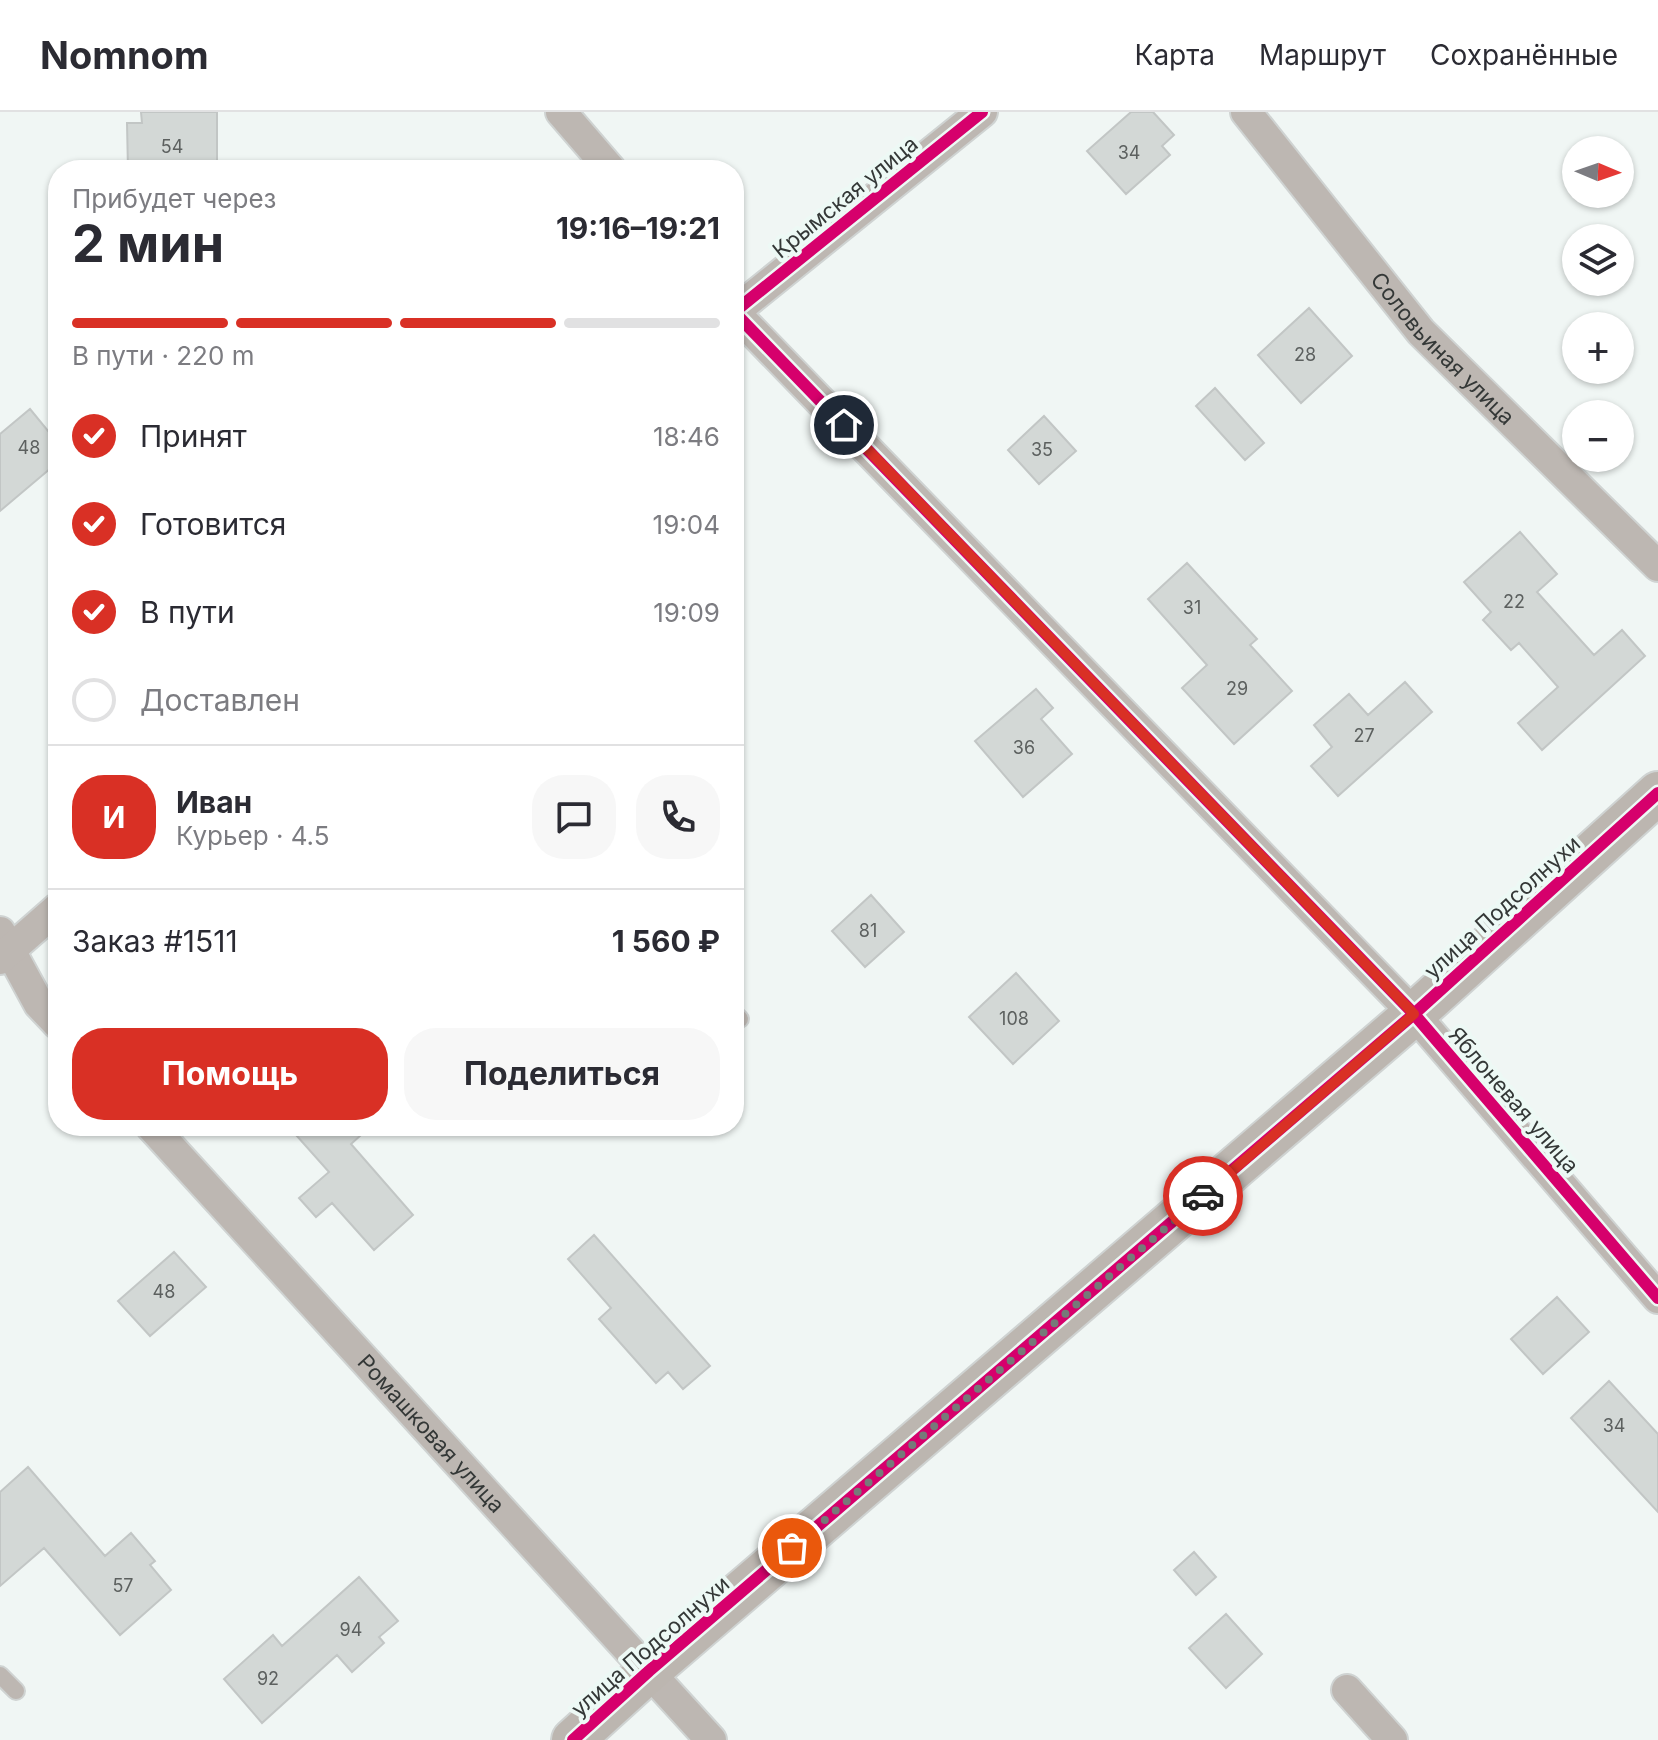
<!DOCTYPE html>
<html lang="ru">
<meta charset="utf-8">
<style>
body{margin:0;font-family:Inter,sans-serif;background:#f7f7f7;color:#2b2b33;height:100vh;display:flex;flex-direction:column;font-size:30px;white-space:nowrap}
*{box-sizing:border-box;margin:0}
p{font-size:26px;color:#7c7c81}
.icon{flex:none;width:44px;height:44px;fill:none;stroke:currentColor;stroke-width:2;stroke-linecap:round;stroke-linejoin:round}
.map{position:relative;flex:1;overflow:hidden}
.drawer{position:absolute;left:48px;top:48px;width:696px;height:976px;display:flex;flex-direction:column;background:#fff;border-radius:32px;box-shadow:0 2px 6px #0004}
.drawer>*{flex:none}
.needle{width:52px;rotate:92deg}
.controls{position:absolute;left:1562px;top:24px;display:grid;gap:16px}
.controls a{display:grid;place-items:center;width:72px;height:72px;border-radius:50%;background:#fff;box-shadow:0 2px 6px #0004;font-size:40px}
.pin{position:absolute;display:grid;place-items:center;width:68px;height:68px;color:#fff;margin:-34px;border:4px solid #fff;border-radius:50%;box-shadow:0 2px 8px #0007}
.courier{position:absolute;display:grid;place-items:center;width:80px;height:80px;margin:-40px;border:6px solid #d93025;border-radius:50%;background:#fff;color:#222;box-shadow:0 2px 10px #0007}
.headline em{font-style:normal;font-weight:700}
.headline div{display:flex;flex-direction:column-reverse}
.headline{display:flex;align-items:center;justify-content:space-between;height:136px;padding:0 24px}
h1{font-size:52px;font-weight:700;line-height:60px}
.bar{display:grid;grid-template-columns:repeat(4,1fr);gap:12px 8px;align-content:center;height:96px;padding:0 24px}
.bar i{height:10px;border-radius:6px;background:#e1e1e2}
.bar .on{background:#d93025}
.bar p{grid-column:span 4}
.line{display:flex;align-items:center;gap:20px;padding:0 24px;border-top:2px solid #e1e1e2}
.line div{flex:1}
.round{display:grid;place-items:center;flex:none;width:84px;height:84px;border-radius:32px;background:#f7f7f7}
ol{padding:0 24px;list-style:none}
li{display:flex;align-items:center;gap:24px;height:88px}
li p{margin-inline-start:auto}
li .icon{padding:8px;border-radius:50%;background:#d93025;color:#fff;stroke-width:4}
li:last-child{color:#7c7c81}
li i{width:44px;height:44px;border:4px solid #e1e1e2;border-radius:50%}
.button{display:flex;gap:16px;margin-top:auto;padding:16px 24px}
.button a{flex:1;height:92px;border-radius:32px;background:#d93025;color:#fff;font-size:32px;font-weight:700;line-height:92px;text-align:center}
.button a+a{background:#f7f7f7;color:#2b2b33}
header{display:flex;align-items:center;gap:48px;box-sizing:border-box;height:112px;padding:0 40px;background:#fff;border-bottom:2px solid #e1e1e2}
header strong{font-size:38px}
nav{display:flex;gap:44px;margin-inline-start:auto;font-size:28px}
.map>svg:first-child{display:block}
</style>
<header>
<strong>Nomnom</strong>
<nav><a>Карта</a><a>Маршрут</a><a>Сохранённые</a></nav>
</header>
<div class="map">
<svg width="1658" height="1628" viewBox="0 0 1658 1628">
<rect width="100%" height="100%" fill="#f0f6f4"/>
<path fill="#d3d8d6" stroke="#c2c6c5" stroke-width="2" d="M141,0H217V58H128L127,11H142Z
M1131,0H1153L1174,23L1162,34L1170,43L1126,82L1087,39Z
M1583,82H1613L1600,94L1590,90Z
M1309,196L1352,244L1301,291L1258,243Z
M1215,276L1264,331L1245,348L1196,294Z
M30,297L58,331V350L0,399V322Z
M1044,304L1076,339L1039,372L1008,338Z
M1520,420L1557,462L1537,480L1594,543L1622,518L1645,544L1542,638L1518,611L1558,575L1519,531L1511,538L1483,508L1491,500L1464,470Z
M1187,451L1257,527L1250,533L1292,579L1234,632L1182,576L1207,553L1148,487Z
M1405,570L1432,600L1338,684L1311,654L1332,635L1314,613L1349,582L1368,603Z
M1036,577L1053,596L1041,607L1072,642L1023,685L975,629Z
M871,783L904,820L865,855L832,819Z
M1016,861L1059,909L1013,952L969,905Z
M288,1014H371L351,1032L413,1103L374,1138L332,1091L316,1105L299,1086L329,1060Z
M594,1123L710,1254L683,1277L668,1260L656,1271L599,1207L611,1196L568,1147Z
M174,1140L206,1175L150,1224L118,1189Z
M1557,1185L1589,1220L1543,1262L1511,1227Z
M1609,1269L1658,1322V1400L1571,1306Z
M28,1355L105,1444L131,1421L155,1449L150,1453L171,1478L120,1523L44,1436L0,1474V1380Z
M1194,1440L1216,1465L1196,1483L1174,1458Z
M359,1465L398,1509L379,1525L384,1531L352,1560L337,1543L262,1611L224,1567L273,1523L282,1534Z
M1226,1502L1262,1542L1226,1576L1189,1536Z"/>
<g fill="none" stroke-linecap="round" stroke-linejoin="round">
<g stroke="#cfd3d2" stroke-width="20">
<path id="lane" d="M734,901L740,907
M0,1563L16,1579"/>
</g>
<g stroke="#cfd3d2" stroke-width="34">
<g id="street">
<path d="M561,0L611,58"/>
<path d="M982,0L734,200L1414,902L1658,1186"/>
<path id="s1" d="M1246,0L1421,220L1658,454"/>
<path d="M0,820L39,892L58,912"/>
<path d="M0,847L58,796"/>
<path id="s2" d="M151,1014L711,1628"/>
<path d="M1347,1578L1392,1628"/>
</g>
</g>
<g stroke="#cfd3d2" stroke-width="46">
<path id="secondary" d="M573,1628L649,1559L1414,902L1658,681"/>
</g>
<use href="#lane" stroke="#bdb7b2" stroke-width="16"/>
<use href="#street" stroke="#bdb7b2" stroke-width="30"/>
<use href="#secondary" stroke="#bcb6b0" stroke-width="42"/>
<g stroke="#edf9f5" stroke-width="17">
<path id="cycleway" d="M982,0L734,200L1414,902L1658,1186
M573,1628L649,1559L1414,902L1658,681"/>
</g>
<use href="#cycleway" stroke="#d6006c" stroke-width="12"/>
</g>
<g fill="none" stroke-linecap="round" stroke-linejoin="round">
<path stroke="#767a79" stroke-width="8" stroke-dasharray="0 14.4" d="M792,1436L1203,1084"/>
<path stroke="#d93025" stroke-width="10" d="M844,313L1414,902L1203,1084"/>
</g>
<g text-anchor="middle" stroke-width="8" stroke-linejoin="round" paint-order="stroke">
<g font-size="18" fill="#5c605f">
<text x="172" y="41">54</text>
<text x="1129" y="47">34</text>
<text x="1305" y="249">28</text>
<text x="29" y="342">48</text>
<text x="1042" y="344">35</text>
<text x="1514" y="496">22</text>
<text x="1192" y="502">31</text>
<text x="1237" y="583">29</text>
<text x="1364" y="630">27</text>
<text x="1024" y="642">36</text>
<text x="868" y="825">81</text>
<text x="1014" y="913">108</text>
<text x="164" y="1186">48</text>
<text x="1614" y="1320">34</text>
<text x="123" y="1480">57</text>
<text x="351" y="1524">94</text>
<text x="268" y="1573">92</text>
</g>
<g font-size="22" fill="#343837" stroke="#edf9f5">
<text transform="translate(845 85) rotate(-39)" y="8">Крымская улица</text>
<text dy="8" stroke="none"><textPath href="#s1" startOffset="308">Соловьиная улица</textPath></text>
<text transform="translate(1502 795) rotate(-42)" y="8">улица Подсолнухи</text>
<text transform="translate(1514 988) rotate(49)" y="8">Яблоневая улица</text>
<text dy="8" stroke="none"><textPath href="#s2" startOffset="416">Ромашковая улица</textPath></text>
<text transform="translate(650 1534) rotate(-41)" y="8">улица Подсолнухи</text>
</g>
</g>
</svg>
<div class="controls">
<a><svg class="needle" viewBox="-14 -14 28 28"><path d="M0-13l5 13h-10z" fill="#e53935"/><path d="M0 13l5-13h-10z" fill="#7c7c81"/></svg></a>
<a><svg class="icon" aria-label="layers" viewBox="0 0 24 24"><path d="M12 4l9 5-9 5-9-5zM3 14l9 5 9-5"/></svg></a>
<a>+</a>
<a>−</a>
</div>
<div class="pin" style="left:792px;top:1436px;background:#ea580c"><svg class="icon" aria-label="bag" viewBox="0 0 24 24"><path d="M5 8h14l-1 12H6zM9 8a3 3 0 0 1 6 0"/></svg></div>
<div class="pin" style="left:844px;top:313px;background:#1f2937"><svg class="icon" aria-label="home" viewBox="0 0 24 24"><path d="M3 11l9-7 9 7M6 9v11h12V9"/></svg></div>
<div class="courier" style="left:1203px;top:1084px"><svg class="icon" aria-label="car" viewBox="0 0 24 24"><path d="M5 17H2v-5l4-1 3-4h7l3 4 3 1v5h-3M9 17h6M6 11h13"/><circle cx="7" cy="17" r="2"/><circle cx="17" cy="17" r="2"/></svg></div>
<section class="drawer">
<div class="headline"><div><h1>2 мин</h1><p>Прибудет через</p></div><em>19:16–19:21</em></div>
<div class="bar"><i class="on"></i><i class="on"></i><i class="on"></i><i></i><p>В пути · 220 m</p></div>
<ol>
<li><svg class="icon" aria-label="check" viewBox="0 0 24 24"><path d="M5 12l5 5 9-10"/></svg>Принят<p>18:46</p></li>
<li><svg class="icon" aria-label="check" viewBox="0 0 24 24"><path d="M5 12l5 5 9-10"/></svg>Готовится<p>19:04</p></li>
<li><svg class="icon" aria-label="check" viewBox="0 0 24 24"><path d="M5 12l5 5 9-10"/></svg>В пути<p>19:09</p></li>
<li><i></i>Доставлен</li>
</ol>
<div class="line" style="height:144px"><b class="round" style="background:#d93025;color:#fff">И</b><div><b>Иван</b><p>Курьер · 4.5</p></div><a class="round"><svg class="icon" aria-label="chat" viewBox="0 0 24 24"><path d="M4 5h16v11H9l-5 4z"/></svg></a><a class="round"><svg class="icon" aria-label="phone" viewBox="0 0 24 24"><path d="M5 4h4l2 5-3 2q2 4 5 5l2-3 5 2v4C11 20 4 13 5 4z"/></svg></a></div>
<div class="line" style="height:104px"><div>Заказ #1511</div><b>1 560 ₽</b></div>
<div class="button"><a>Помощь</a><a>Поделиться</a></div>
</section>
</div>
